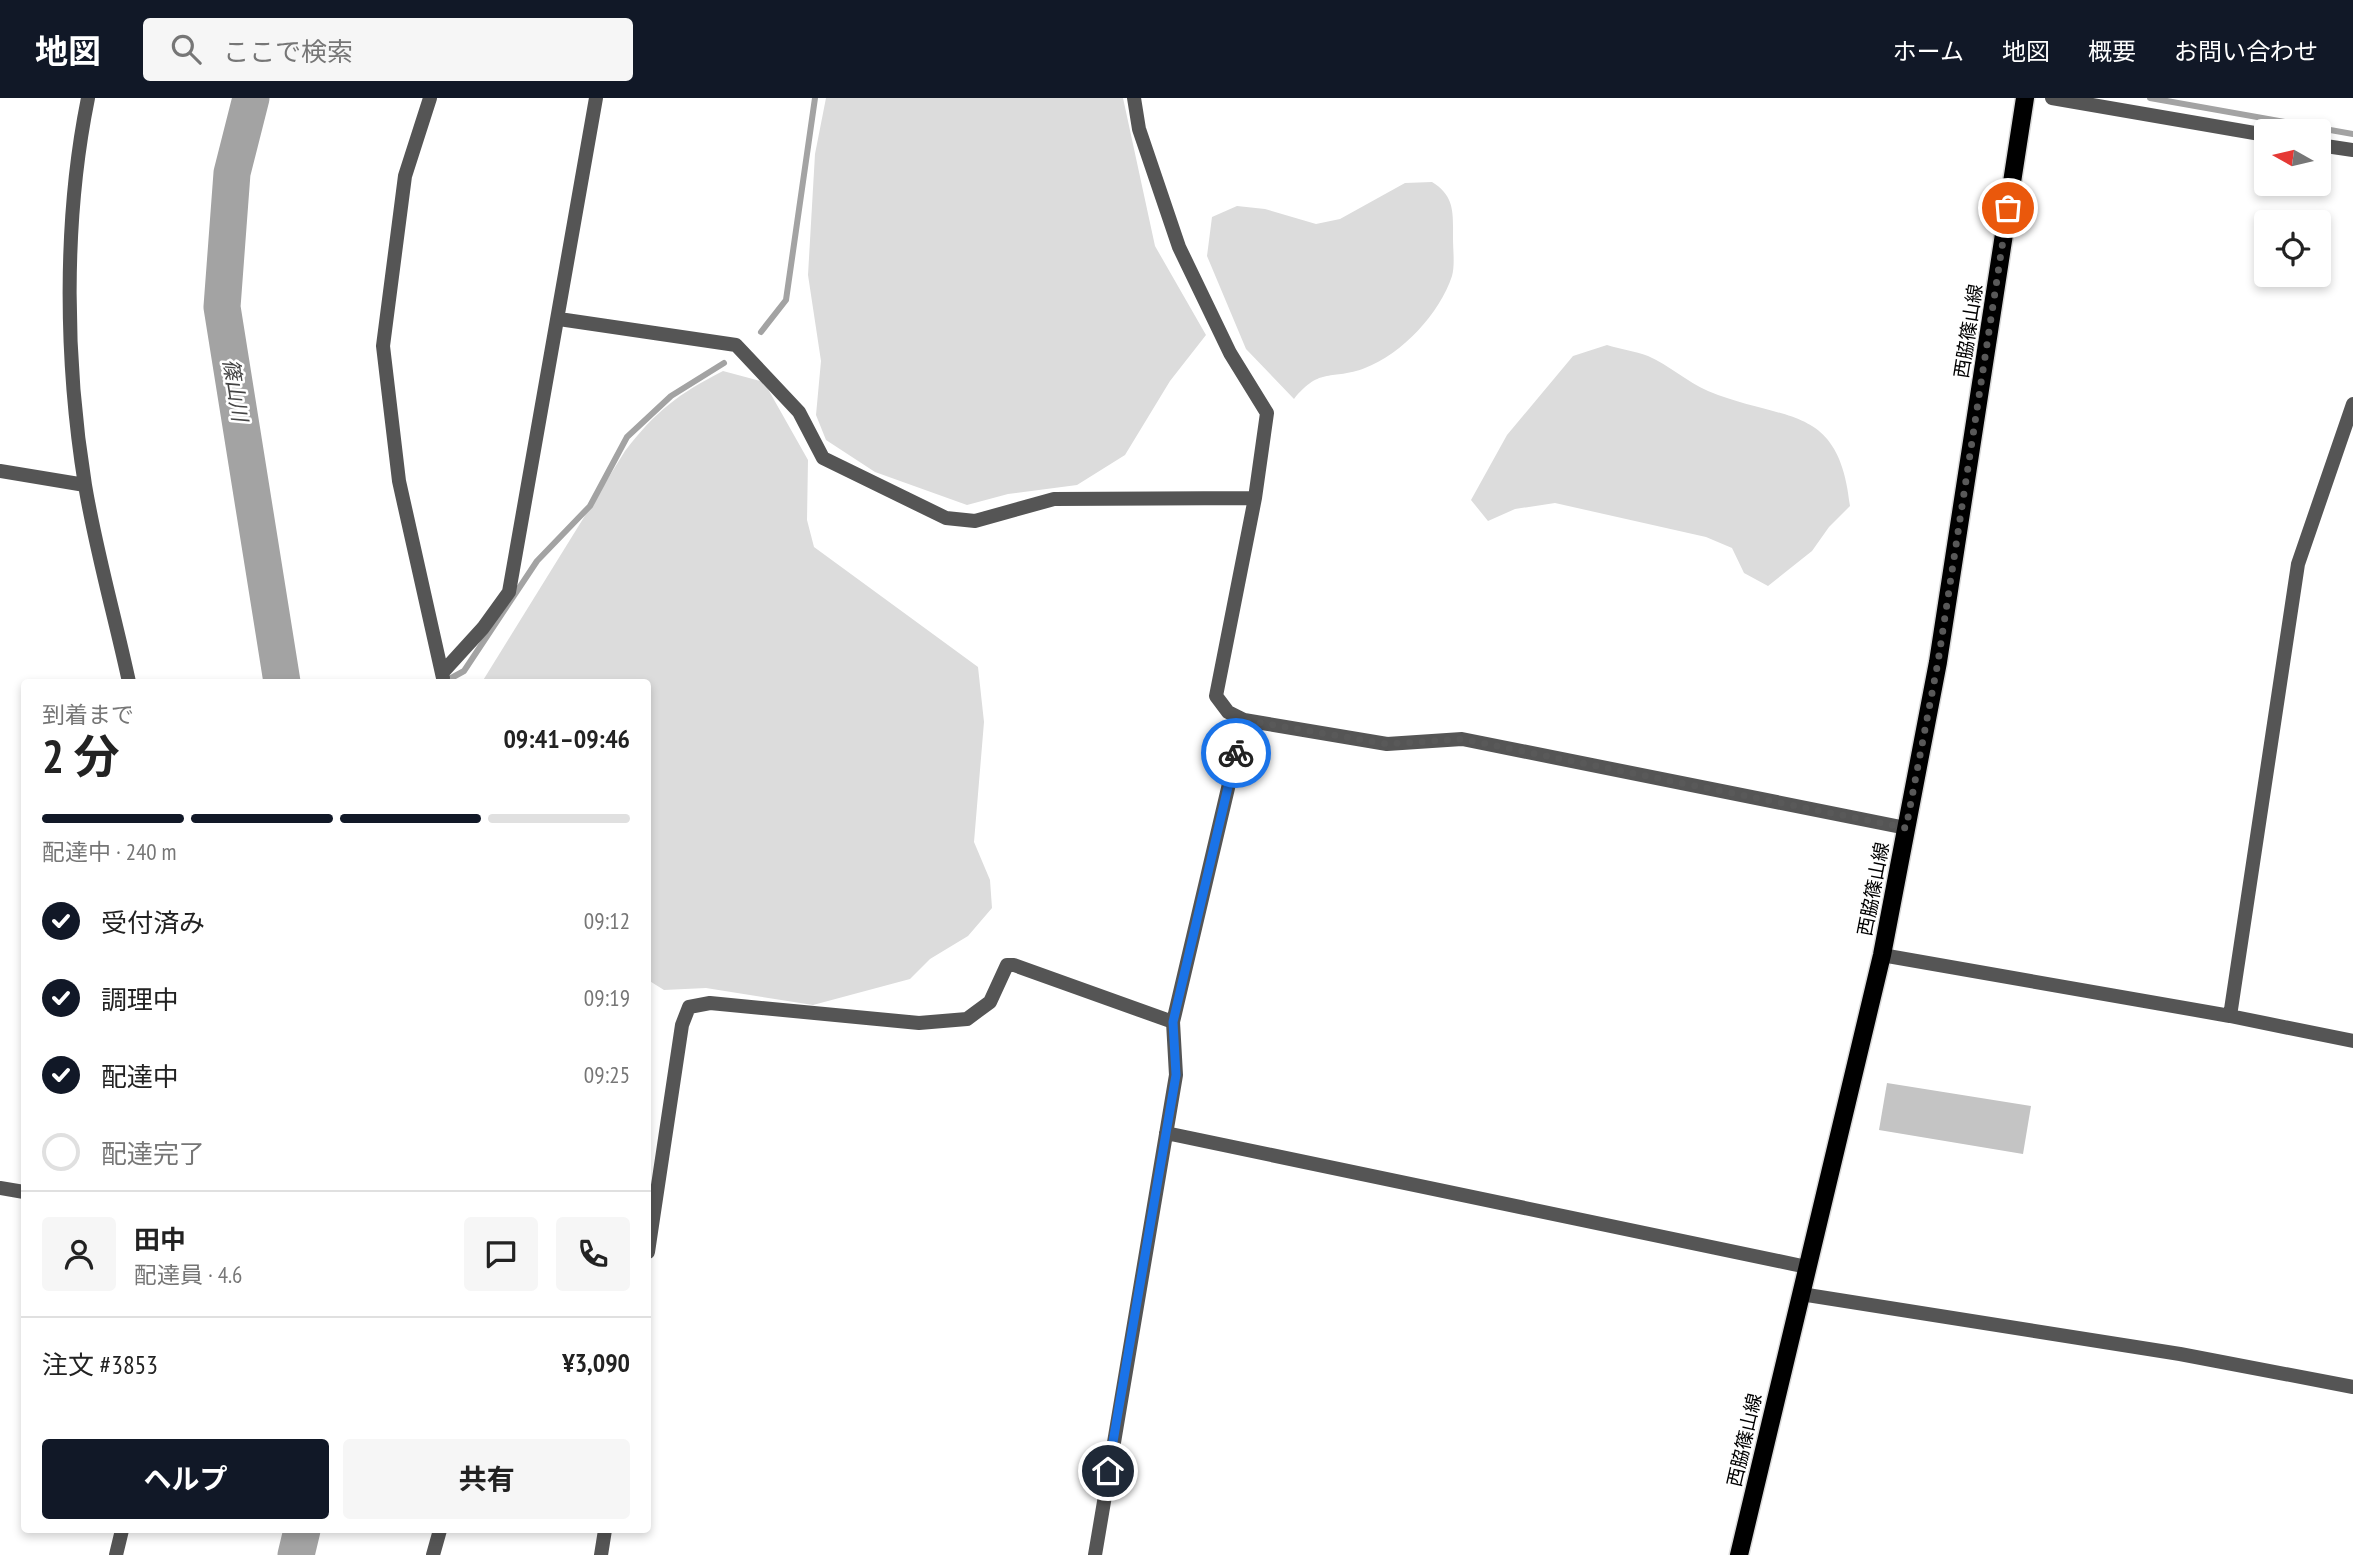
<!DOCTYPE html>
<html lang="ja">
<meta charset="utf-8">
<style>
body{margin:0;font-family:"PT Sans Narrow","Noto Sans JP",sans-serif;background:#f6f6f6;color:#222;height:100vh;display:flex;flex-direction:column;font-size:26px;white-space:nowrap}
*{box-sizing:border-box;margin:0}
p{font-size:23px;color:#767676}
.icon{flex:none;width:38px;height:38px;fill:none;stroke:currentColor;stroke-width:2;stroke-linecap:round;stroke-linejoin:round}
.map{position:relative;flex:1;overflow:hidden}
.sheet{position:absolute;left:21px;top:581px;width:630px;height:854px;display:flex;flex-direction:column;background:#fff;border-radius:7px;box-shadow:0 4px 10px #0003}
.sheet>*{flex:none}
.needle{width:46px;rotate:278deg}
.fabs{position:absolute;left:2254px;top:21px;display:grid;gap:14px}
.fabs a{display:grid;place-items:center;width:77px;height:77px;border-radius:7px;background:#fff;box-shadow:0 4px 10px #0003;font-size:35px}
.pin{position:absolute;display:grid;place-items:center;width:60px;height:60px;color:#fff;margin:-30px;border:4px solid #fff;border-radius:50%;box-shadow:0 2px 7px #0007}
.courier{position:absolute;display:grid;place-items:center;width:70px;height:70px;margin:-35px;border:5px solid #1a73e8;border-radius:50%;background:#fff;color:#222;box-shadow:0 2px 9px #0007}
.overview em{font-style:normal;font-weight:700}
.overview div{display:flex;flex-direction:column-reverse}
.overview{display:flex;align-items:center;justify-content:space-between;height:119px;padding:0 21px}
h1{font-size:46px;font-weight:700;line-height:52px}
.bar{display:grid;grid-template-columns:repeat(4,1fr);gap:10px 7px;align-content:center;height:84px;padding:0 21px}
.bar i{height:9px;border-radius:5px;background:#e0e0e0}
.bar .current{background:#111827}
.bar p{grid-column:span 4}
.line{display:flex;align-items:center;gap:18px;padding:0 21px;border-top:2px solid #e0e0e0}
.line div{flex:1}
.round{display:grid;place-items:center;flex:none;width:74px;height:74px;border-radius:7px;background:#f6f6f6}
ol{padding:0 21px;list-style:none}
li{display:flex;align-items:center;gap:21px;height:77px}
li p{margin-inline-start:auto}
li .icon{padding:7px;border-radius:50%;background:#111827;color:#fff;stroke-width:4}
li:last-child{color:#767676}
li i{width:38px;height:38px;border:4px solid #e0e0e0;border-radius:50%}
.primary-button{display:flex;gap:14px;margin-top:auto;padding:14px 21px}
.primary-button a{flex:1;height:80px;border-radius:7px;background:#111827;color:#fff;font-size:28px;font-weight:700;line-height:80px;text-align:center}
.primary-button a+a{background:#f6f6f6;color:#222}
header{display:flex;align-items:center;gap:42px;box-sizing:border-box;height:98px;padding:0 35px;background:#111827;color:#fff}
header strong{font-size:33px}
nav{display:flex;gap:38px;margin-inline-start:auto;font-size:24px}
.search{width:490px;height:63px;background:#f6f6f6;display:flex;align-items:center;gap:18px;box-sizing:border-box;padding:0 24px;border-radius:7px;color:#767676;font-size:26px}
.map>svg:first-child{display:block}
</style>
<header>
<strong>地図</strong>
<div class="search"><svg class="icon" aria-label="search" viewBox="0 0 24 24"><circle cx="10" cy="10" r="6"/><path d="M15 15l6 6"/></svg>ここで検索</div>
<nav><a>ホーム</a><a>地図</a><a>概要</a><a>お問い合わせ</a></nav>
</header>
<div class="map">
<svg width="2353" height="1457" viewBox="0 0 2353 1457">
<rect width="100%" height="100%" fill="#fff"/>
<path fill="#dcdcdc" d="M826,0H1123L1155,148L1206,237L1170,283L1125,357L1077,387L1008,396L967,407L875,374L826,342L816,317L821,263L808,177L815,56Z
M1432,84C1455,98 1453,115 1453,140C1453,152 1455,167 1452,178C1440,215 1402,256 1365,270C1331,283 1321,268 1294,301L1246,251L1207,158L1212,119L1237,108L1265,111L1316,126L1340,121L1405,85Z
M1607,247C1620,251 1635,253 1648,258C1669,267 1687,284 1708,293C1785,325 1839,304 1850,408L1829,429L1812,453L1768,488L1744,475L1732,450L1706,439L1555,405L1515,411L1488,423L1471,402L1507,337L1573,258Z
M723,273L764,284L808,362L807,422L814,449L978,569L984,624L974,744L990,782L992,810L968,838L930,861L910,881L813,907L706,890L664,892L648,882V584H482L625,353C656,313 678,296 723,273Z"/>
<g fill="none" stroke-linecap="round" stroke-linejoin="round">
<path stroke="#a3a3a3" stroke-width="6" d="M2150,0L2353,36
M761,234L786,202L815,0
M444,584L464,573L537,463L590,408L627,339L671,298L724,265"/>
<path stroke="#a3a3a3" stroke-width="37" d="M251,0L232,75L222,209L282,584
M296,1457L302,1432"/>
</g>
<path fill="#c4c4c4" d="M1887,985L2031,1008L2023,1056L1879,1032Z"/>
<g fill="none" stroke-linecap="round" stroke-linejoin="round">
<g stroke="#dbdbdb" stroke-width="21">
<path id="primary" d="M1739,1457L1882,857L1938,564L2025,0"/>
</g>
<path stroke="#555" stroke-width="14" d="M88,0C63,123 65,263 85,387C96,453 115,519 129,584
M430,0L405,78L383,248L399,383L443,580
M1134,0L1139,31L1179,149L1230,255L1267,315L1255,400L1216,598L1228,614L1244,622L1387,646L1462,641L1906,730
M2052,0L2266,37
M2319,47L2353,52
M559,221L736,247L799,314L823,360L946,420L975,423L1054,401L1255,400
M0,373L85,387
M442,575L483,530L509,494L596,0
M1882,857L2230,918L2353,943
M2230,918L2298,466L2353,306
M1166,1035L1807,1169
M0,1090L24,1094
M648,1154L682,927L689,909L710,905L919,925L967,921L990,904L1007,867H1014L1173,924
M1801,1196L2180,1256L2353,1289
M116,1457L122,1432
M433,1457L440,1432
M601,1457L605,1432
M1095,1457L1176,977L1173,924L1244,622"/>
<use href="#primary" stroke="#000" stroke-width="18"/>
</g>
<g fill="none" stroke-linecap="round" stroke-linejoin="round">
<path stroke="#595959" stroke-width="7" stroke-dasharray="0 12.6" d="M1236,655L1244,622L1387,646L1462,641L1906,730L1938,564L2008,110"/>
<path stroke="#1a73e8" stroke-width="9" d="M1108,1373L1176,977L1173,924L1236,655"/>
</g>
<g text-anchor="middle" stroke-width="5" stroke-linejoin="round" paint-order="stroke">
<g font-size="19" fill="#000" stroke="#fff">
<text transform="translate(1968 233) rotate(-81)" y="7">西脇篠山線</text>
<text transform="translate(1873 791) rotate(-79)" y="7">西脇篠山線</text>
<text transform="translate(1744 1342) rotate(-77)" y="7">西脇篠山線</text>
</g>
<g font-size="21" font-style="italic" fill="#444" stroke="#fff">
<text transform="translate(235 292) rotate(81)" y="7">篠山川</text>
</g>
</g>
</svg>
<div class="fabs">
<a><svg class="needle" viewBox="-14 -14 28 28"><path d="M0-13l5 13h-10z" fill="#e53935"/><path d="M0 13l5-13h-10z" fill="#767676"/></svg></a>
<a><svg class="icon" aria-label="locate" viewBox="0 0 24 24"><circle cx="12" cy="12" r="6"/><path d="M12 2v4M12 18v4M2 12h4M18 12h4"/></svg></a>
</div>
<div class="pin" style="left:2008px;top:110px;background:#ea580c"><svg class="icon" aria-label="bag" viewBox="0 0 24 24"><path d="M5 8h14l-1 12H6zM9 8a3 3 0 0 1 6 0"/></svg></div>
<div class="pin" style="left:1108px;top:1373px;background:#1f2937"><svg class="icon" aria-label="home" viewBox="0 0 24 24"><path d="M3 11l9-7 9 7M6 9v11h12V9"/></svg></div>
<div class="courier" style="left:1236px;top:655px"><svg class="icon" aria-label="bike" viewBox="0 0 24 24"><circle cx="6" cy="16" r="4"/><circle cx="18" cy="16" r="4"/><path d="M6 16l4-8h5l3 8M10 8l3 8H6M13 5h3"/></svg></div>
<section class="sheet">
<div class="overview"><div><h1>2 分</h1><p>到着まで</p></div><em>09:41–09:46</em></div>
<div class="bar"><i class="current"></i><i class="current"></i><i class="current"></i><i></i><p>配達中 · 240 m</p></div>
<ol>
<li><svg class="icon" aria-label="check" viewBox="0 0 24 24"><path d="M5 12l5 5 9-10"/></svg>受付済み<p>09:12</p></li>
<li><svg class="icon" aria-label="check" viewBox="0 0 24 24"><path d="M5 12l5 5 9-10"/></svg>調理中<p>09:19</p></li>
<li><svg class="icon" aria-label="check" viewBox="0 0 24 24"><path d="M5 12l5 5 9-10"/></svg>配達中<p>09:25</p></li>
<li><i></i>配達完了</li>
</ol>
<div class="line" style="height:126px"><a class="round"><svg class="icon" aria-label="person" viewBox="0 0 24 24"><circle cx="12" cy="8" r="4"/><path d="M4 21q1-7 8-7t8 7"/></svg></a><div><b>田中</b><p>配達員 · 4.6</p></div><a class="round"><svg class="icon" aria-label="chat" viewBox="0 0 24 24"><path d="M4 5h16v11H9l-5 4z"/></svg></a><a class="round"><svg class="icon" aria-label="phone" viewBox="0 0 24 24"><path d="M5 4h4l2 5-3 2q2 4 5 5l2-3 5 2v4C11 20 4 13 5 4z"/></svg></a></div>
<div class="line" style="height:91px"><div>注文 #3853</div><b>¥3,090</b></div>
<div class="primary-button"><a>ヘルプ</a><a>共有</a></div>
</section>
</div>
